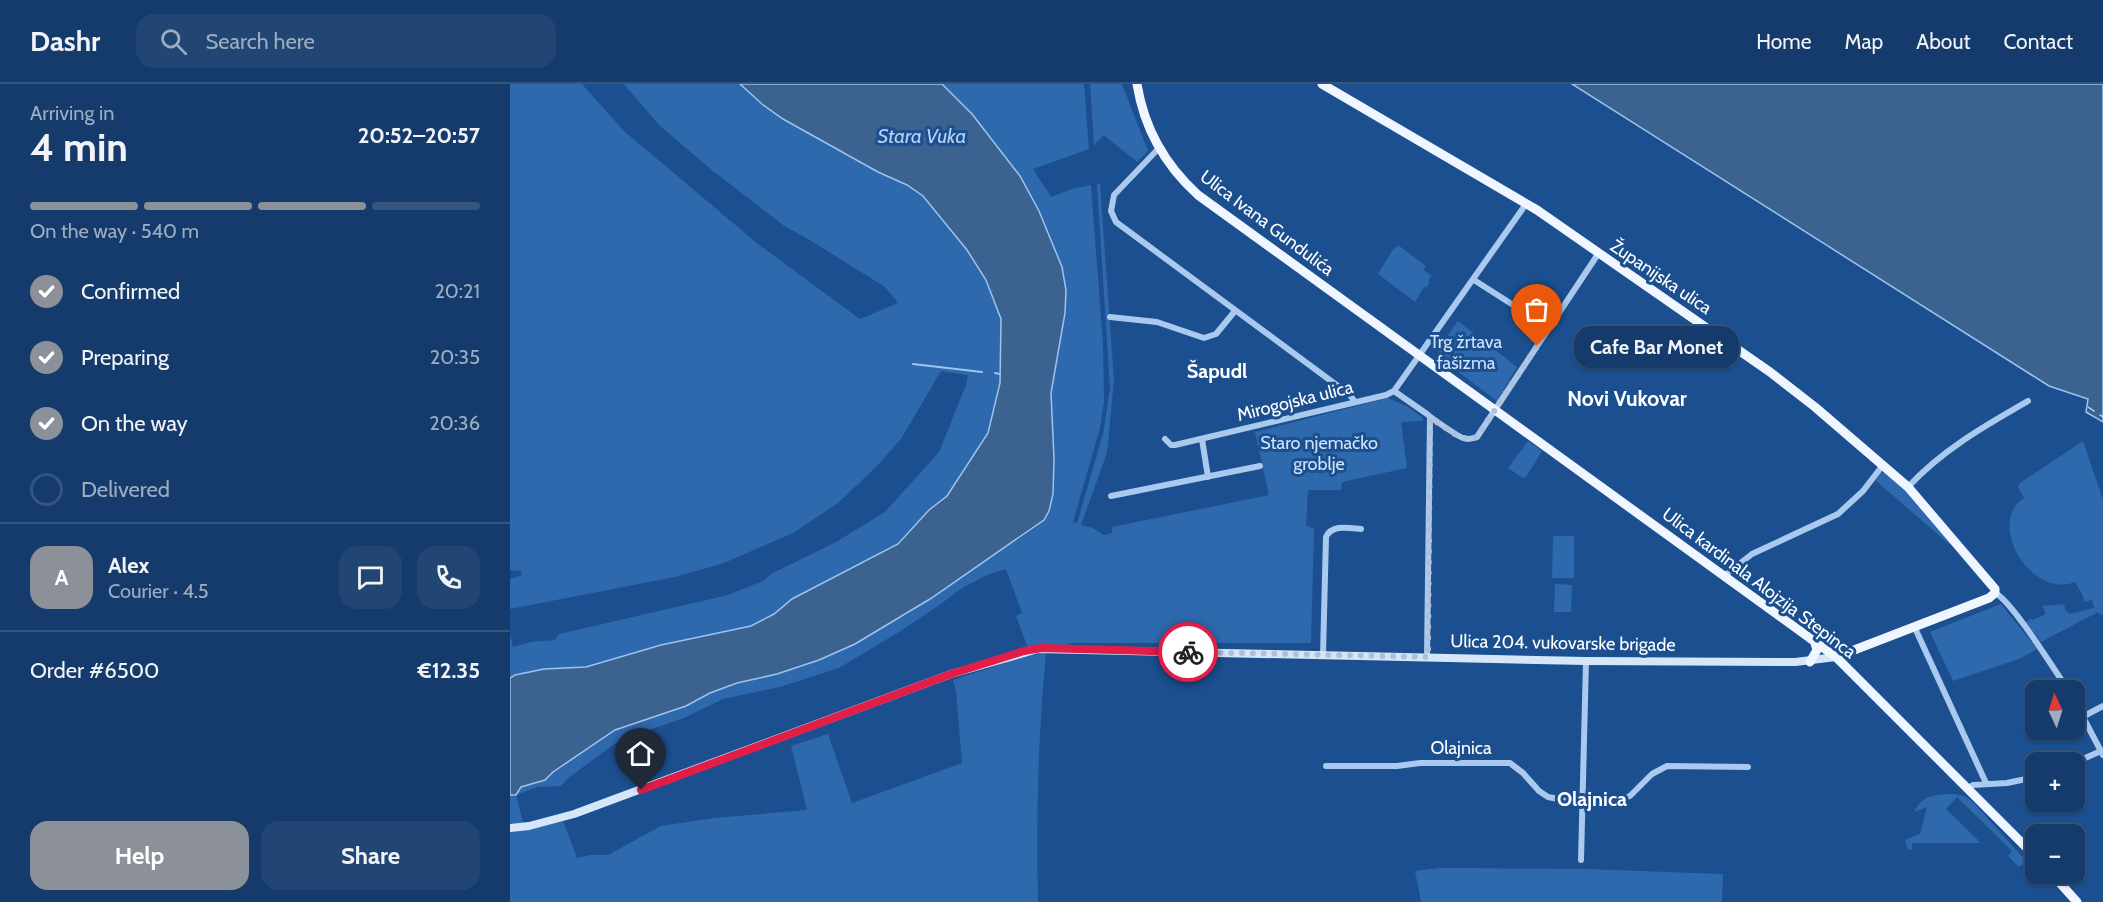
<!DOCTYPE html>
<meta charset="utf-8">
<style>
body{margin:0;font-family:Cabin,sans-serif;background:#214673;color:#f1f3f6;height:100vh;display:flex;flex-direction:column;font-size:22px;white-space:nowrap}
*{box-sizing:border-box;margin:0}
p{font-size:20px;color:#9dadc1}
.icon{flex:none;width:33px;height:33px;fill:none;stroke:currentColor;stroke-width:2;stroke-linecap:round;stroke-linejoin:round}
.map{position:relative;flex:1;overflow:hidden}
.drawer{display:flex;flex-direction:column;background:#143b6b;width:510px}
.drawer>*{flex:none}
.needle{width:39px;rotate:356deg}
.buttons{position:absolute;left:1515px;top:596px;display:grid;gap:12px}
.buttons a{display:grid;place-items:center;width:60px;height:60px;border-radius:12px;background:#143b6b;box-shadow:0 2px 4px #0004,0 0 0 2px #33557e;font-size:30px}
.pin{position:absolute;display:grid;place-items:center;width:51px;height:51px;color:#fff;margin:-62px -26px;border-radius:50% 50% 50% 0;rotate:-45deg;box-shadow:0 0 6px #0007}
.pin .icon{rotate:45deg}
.courier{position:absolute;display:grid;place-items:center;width:60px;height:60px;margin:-30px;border:4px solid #e11d48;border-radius:50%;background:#fff;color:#222;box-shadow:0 2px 8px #0007}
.bubble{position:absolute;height:42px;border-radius:18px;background:#143b6b;box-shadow:0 2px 4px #0004,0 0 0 2px #33557e;font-size:20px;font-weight:700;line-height:42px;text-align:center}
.headline em{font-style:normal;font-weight:700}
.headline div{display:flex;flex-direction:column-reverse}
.headline{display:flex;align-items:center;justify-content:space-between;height:102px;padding:0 30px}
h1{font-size:39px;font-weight:700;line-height:45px}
.bar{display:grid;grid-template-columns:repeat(4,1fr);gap:9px 6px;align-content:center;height:72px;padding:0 30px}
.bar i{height:8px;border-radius:4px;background:#33557e}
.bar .active{background:#8c9099}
.bar p{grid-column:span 4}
.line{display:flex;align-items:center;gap:15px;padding:0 30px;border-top:2px solid #33557e}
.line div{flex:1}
.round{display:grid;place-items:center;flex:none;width:63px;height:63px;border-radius:18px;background:#214673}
ol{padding:0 30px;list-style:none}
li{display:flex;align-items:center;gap:18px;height:66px}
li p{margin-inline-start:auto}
li .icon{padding:6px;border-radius:50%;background:#8c9099;color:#fff;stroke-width:4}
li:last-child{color:#9dadc1}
li i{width:33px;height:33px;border:3px solid #33557e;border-radius:50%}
.primary-button{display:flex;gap:12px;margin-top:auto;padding:12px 30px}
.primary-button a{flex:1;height:69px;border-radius:18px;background:#8c9099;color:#fff;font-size:24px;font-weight:700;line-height:69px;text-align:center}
.primary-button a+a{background:#214673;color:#f1f3f6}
header{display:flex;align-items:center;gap:36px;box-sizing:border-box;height:84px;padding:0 30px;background:#143b6b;border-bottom:2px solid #33557e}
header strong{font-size:28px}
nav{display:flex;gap:33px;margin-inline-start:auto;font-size:21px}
.search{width:420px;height:54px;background:#214673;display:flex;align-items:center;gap:15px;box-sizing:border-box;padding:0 21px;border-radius:18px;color:#9dadc1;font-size:22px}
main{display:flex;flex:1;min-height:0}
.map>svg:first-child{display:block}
</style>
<header>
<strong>Dashr</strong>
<div class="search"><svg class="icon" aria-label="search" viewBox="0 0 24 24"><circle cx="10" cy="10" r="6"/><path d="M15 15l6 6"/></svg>Search here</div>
<nav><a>Home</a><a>Map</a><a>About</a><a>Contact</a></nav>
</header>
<main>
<section class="drawer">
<div class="headline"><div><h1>4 min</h1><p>Arriving in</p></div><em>20:52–20:57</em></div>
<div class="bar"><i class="active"></i><i class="active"></i><i class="active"></i><i></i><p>On the way · 540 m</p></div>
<ol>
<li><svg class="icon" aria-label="check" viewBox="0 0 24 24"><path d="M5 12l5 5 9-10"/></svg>Confirmed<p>20:21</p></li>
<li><svg class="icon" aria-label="check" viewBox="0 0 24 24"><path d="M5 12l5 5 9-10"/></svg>Preparing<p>20:35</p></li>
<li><svg class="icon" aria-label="check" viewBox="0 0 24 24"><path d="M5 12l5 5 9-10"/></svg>On the way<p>20:36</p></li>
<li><i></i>Delivered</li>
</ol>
<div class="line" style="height:108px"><b class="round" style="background:#8c9099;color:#fff">A</b><div><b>Alex</b><p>Courier · 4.5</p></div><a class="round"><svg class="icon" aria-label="chat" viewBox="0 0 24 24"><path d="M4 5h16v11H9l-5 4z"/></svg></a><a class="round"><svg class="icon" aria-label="phone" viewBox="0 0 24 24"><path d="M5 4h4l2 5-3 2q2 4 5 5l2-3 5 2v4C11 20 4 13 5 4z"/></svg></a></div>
<div class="line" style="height:78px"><div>Order #6500</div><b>€12.35</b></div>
<div class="primary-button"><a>Help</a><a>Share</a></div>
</section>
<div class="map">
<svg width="1593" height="818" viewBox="0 0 1593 818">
<rect width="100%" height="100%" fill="#1b4f8f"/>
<path fill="#2e69ad" d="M0,0H72L114,47L248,160L350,235L388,219L375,203L298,155L273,141L203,87L149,41L114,0H230L252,20L273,35L397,101L413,112L457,166L476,196L491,235L490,299L482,336L474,357L437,412L419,426L388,460L282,515L264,530L241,543L151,561L76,583L33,585L5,591L0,594V550L3,563L21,558L45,556L49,550L218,511L253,497L261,490L326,458L375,428L429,368L456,301L458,291L431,287L391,355L367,382L328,419L283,449L214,479L165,493L0,525V495L12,491L11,487L0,486Z
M432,0H574L579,65L523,85L541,113L562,105L581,101L593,260L594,317L590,344L563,438L567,439L593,350L600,305L587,100H590L604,296L597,369L571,441L581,443L594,451L602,449V443L759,411L745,348L878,314L898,323L913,334V337L891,338L897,384L832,398L831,406H798L796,441L804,445L801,559H562L548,563L518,564L506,532L512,529L496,485L477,491L452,504L428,522L389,548L329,584L270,603L213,615L174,634L119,653L107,658L57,695L51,702L27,703L6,711L14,742L52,734L67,774L80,771H98L151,742L204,734L297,726L281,662L318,650L342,719L452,679L446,607L443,596L516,572L536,569C528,652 526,735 528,818H0V711H6L11,703L35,696L43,688L105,646L176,622L200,609L227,599L267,590L309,576L345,560L371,543L396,531L497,463L524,444L539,427L543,410L544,375L541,309L555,229L556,206L552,183L529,127L510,92L462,30Z
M580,0H612L638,67L627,78L594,51L584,61Z
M888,161L916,182L913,186L922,192L918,197L920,198L916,204L914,203L905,218L868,190L882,167Z
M948,237L1007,283L987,317L927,272L929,264Z
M1018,357L1032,367L1016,393L1013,394L998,384Z
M1573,357L1593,416V530L1590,531L1588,528L1531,558L1516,538L1521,534L1522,536L1536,530L1532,522L1554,520L1556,528L1558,527L1559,530L1584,524L1582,516L1574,518L1573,512L1565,498C1522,516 1475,439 1514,414L1508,403L1510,399Z
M1377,388L1399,407L1443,456L1439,460L1365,396L1371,389Z
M1043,452H1064V494H1042Z
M1045,500L1062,501L1061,528H1044Z
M1491,520L1527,565L1509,575L1443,597L1420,548Z
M1444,710L1454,712L1463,718L1517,778L1509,783L1498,772L1502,767L1447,713L1436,725L1471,759H1402V766L1398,765L1395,758L1397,755L1410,750L1417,723L1404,728C1412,711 1427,710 1444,710Z
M929,784L1076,785L1213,790L1212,818H911L905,787Z"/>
<path fill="#3c6290" stroke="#9cc4f0" stroke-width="1.5" d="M230,0H432L462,30L510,92L529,127L552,183L556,206L555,229L541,309L544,375L543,410L539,427L534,436L420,515L345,560L309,576L267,590L227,599L200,609L176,622L105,646L43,688L35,696L11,703L6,711H0V594L5,591L34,585L76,583L151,561L241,542L264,530L282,515L388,460L419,426L437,412L478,349L490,299L491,235L476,196L457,166L413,112L397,101L368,88L273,35L252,20Z
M1062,0H1593V338L1576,328L1578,315L1539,302Z"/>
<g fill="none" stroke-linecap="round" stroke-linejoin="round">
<path stroke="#9cc4f0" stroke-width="2" d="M403,280L472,288
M485,289L490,290"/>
<path stroke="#b5d3f5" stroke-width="1.5" stroke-dasharray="8 6" stroke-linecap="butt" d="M1578,323L1593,333"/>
<path stroke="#a9c9ee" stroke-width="6" d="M649,64L604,111L601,127L606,138L840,311L845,318
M1016,120L884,307L917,330C920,333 947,352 953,354C958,356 962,355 967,353L1088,170
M964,196L1039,244
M600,233L647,238L694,254L706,250L725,227
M655,355L661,361H665L876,311L884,307
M692,355L698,393
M1398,403C1432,366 1476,341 1518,317
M601,412L750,382
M1214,492L1242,470L1328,430L1353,407L1373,381
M1485,509C1502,517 1545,587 1558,606
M1404,542L1476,699
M813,571L816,453C822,440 839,444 851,445
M917,573L920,335
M1564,616L1593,671
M1574,632L1593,622
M1564,679L1591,667
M816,682H887L910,679H1000L1013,689L1029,707L1038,713L1059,717L1103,718L1120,712L1142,690L1157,682L1238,683
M1457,705L1463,701L1497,699L1526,693
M1071,776L1076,577"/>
<path stroke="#d6e6fa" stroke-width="8" d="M0,744L19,742L64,730L441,590L528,565L1076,577L1285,578L1326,573"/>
<path stroke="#f0f6ff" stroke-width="9" d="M627,0C634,44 655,81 688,111L1326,573L1526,773
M812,0L1027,126L1260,288L1305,323L1398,403L1485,505V509L1479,514L1326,573
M1300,578L1307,566L1304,556
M1541,789L1567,818"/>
</g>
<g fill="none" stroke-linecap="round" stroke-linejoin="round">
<path stroke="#afc1d8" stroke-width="6" stroke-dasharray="0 10.8" d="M678,568L918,573L920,335C936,340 950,361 967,353L1027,262"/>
<path stroke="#e11d48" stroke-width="8" d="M131,706L441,590L514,567L531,564L678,568"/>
</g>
<g text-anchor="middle" stroke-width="6" stroke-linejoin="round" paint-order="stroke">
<g font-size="18" fill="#fff" stroke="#1b4f8f">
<text transform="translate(757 139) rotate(37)" y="6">Ulica Ivana Gundulića</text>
<text transform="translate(1151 193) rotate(34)" y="6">Županijska ulica</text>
<text transform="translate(785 317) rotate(-14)" y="6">Mirogojska ulica</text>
<text transform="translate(1249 499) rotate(37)" y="6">Ulica kardinala Alojzija Stepinca</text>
<text transform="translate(1053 559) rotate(1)" y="6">Ulica 204. vukovarske brigade</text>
<text x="951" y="670">Olajnica</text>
</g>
<g font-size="18" fill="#cfe3fa" stroke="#1b4f8f">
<text x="956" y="264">Trg žrtava<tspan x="956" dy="21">fašizma</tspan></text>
<text x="809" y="365">Staro njemačko<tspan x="809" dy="21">groblje</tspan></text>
</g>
<g font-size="20" font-style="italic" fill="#b5d3f5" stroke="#1b4f8f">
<text x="412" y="59">Stara Vuka</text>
</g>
<g font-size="20" font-weight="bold" fill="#fff" stroke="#1b4f8f">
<text x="707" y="294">Šapudl</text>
<text x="1082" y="722">Olajnica</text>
</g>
<g font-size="21" font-weight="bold" fill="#fff" stroke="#1b4f8f">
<text x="1117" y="322">Novi Vukovar</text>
</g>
</g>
</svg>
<div class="buttons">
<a><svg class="needle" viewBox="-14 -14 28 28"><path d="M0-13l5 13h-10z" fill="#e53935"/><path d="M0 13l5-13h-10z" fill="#9dadc1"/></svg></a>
<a>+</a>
<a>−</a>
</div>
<div class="pin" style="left:1027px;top:262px;background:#ea580c"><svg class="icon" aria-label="bag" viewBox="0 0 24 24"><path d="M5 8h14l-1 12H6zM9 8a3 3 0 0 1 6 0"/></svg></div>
<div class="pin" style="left:131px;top:706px;background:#1f2937"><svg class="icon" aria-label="home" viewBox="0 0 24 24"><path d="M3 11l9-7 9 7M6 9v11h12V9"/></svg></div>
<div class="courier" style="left:678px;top:568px"><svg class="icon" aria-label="bike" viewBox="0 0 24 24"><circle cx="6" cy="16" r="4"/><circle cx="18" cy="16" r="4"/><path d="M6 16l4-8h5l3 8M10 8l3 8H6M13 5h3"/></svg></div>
<div class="bubble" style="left:1064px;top:242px;width:165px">Cafe Bar Monet</div>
</div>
</main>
